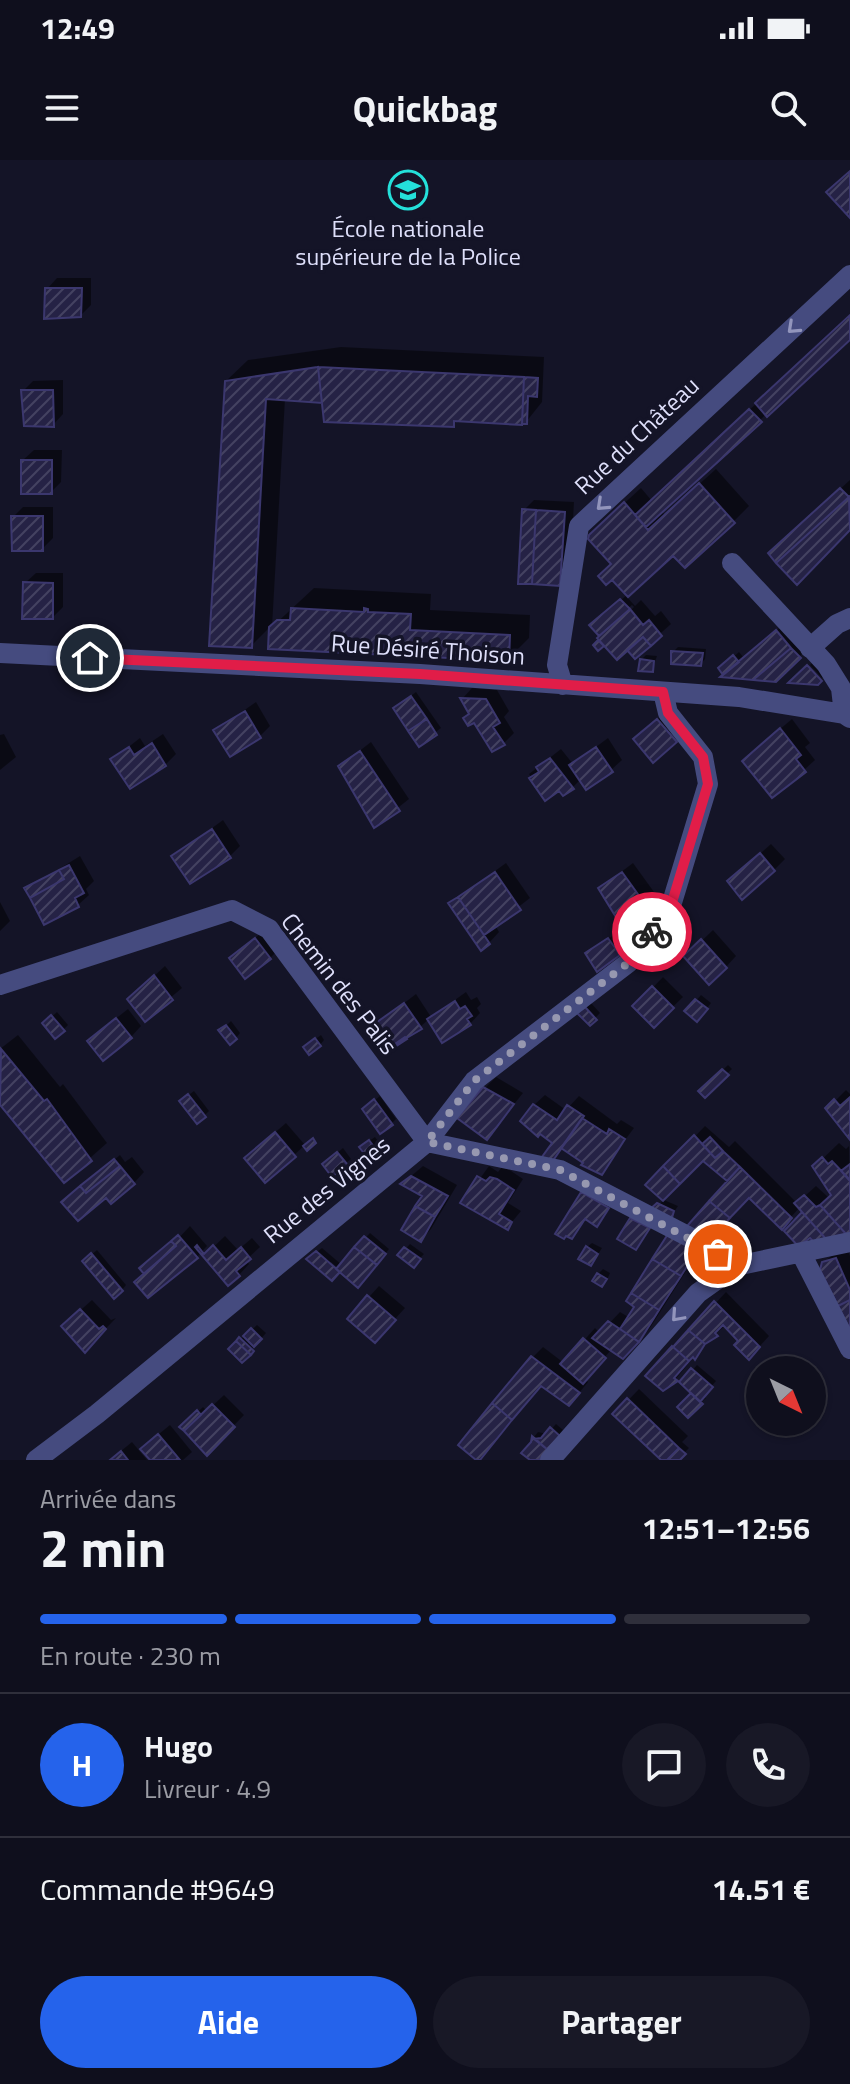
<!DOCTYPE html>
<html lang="fr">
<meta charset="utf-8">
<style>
body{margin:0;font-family:"Titillium Web",sans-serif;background:#181826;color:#f1f3f6;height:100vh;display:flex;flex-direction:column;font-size:30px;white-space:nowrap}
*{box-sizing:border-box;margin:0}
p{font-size:26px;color:#9b9ca4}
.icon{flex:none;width:44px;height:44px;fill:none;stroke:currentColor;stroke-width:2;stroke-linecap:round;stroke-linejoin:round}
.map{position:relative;height:1300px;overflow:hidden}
.sheet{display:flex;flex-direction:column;background:#0f0f1d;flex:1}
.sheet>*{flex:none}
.needle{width:52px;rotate:137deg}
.controls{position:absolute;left:746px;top:1196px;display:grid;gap:16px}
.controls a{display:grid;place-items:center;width:80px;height:80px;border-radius:50%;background:#0f0f1d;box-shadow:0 2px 6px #0004,0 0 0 2px #2f2f3b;font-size:40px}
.pin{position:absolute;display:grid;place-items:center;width:68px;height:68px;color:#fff;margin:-34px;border:4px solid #fff;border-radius:50%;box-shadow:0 2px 8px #0007}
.courier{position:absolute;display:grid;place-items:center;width:80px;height:80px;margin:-40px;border:6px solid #e11d48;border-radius:50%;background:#fff;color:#222;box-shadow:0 2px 10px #0007}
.summary em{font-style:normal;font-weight:700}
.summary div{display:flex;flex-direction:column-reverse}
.summary{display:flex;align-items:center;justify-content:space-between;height:136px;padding:0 40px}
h1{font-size:52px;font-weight:700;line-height:60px}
.bar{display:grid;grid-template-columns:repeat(4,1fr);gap:12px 8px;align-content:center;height:96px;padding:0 40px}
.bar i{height:10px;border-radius:6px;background:#2f2f3b}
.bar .current{background:#2563eb}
.bar p{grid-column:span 4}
.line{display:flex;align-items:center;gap:20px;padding:0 40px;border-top:2px solid #2f2f3b}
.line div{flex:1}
.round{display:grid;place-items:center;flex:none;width:84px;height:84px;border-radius:42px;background:#181826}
.cta{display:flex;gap:16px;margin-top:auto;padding:16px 40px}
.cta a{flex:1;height:92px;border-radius:48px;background:#2563eb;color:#fff;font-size:32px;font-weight:700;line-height:92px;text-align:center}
.cta a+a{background:#181826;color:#f1f3f6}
.status{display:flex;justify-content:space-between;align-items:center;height:56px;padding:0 40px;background:#0f0f1d;direction:ltr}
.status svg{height:22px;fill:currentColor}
header{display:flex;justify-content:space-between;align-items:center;height:104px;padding:0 40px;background:#0f0f1d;font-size:36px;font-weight:700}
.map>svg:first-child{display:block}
</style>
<div class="status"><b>12:49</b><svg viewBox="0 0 49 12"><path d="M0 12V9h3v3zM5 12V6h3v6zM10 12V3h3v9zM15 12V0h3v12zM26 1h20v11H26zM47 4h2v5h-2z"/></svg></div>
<header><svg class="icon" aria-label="menu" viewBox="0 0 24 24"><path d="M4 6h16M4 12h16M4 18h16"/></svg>Quickbag<svg class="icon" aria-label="search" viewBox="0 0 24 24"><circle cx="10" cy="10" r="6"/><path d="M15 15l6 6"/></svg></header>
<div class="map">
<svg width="850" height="1300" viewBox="0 0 850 1300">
<defs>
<pattern id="building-hatch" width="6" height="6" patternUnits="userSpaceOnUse" patternTransform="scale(2)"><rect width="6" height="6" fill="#252245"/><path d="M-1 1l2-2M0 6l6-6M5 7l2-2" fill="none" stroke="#444261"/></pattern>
</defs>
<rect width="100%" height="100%" fill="#141427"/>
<path fill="#0007" d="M57,118H91V145L81,155L47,129Z
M850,156V177L661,351L665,355L716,309L749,346L733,362L673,393L626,436L635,446L641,440L655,456L661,451L671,464L635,496L628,487L604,483L599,488L596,485L634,447L632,445L599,473L597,461L628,434L613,403L607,359L641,328L652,341Z
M341,187L544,197L542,242L526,262L459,259L453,265L325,260L324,241L285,239L272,467L314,428L431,434L430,450L530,455L529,478L508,499L270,487L271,466L251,486L211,484L226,221L248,200Z
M63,220V254L53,265L23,231L33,221Z
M34,290H62L61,322L51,332L23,300Z
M850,320V367L797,423L781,383Z
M534,340L574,342L570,413L560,424L524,350Z
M23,347H53V378L42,389L13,357Z
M36,413H63V447L52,458L25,423Z
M788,461L804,492L775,520L721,508L739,492L744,498Z
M678,487L706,489L705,499L701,504L673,492Z
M646,495L657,496L652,510L641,500Z
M813,502L825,515L822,518L810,505Z
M472,528L497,530L509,551L504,557L514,573L503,584L471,553L462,539Z
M416,532L441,568L420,584L395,548Z
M256,542L270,566L260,576L216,570Z
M669,550L686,570L676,581L646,569Z
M792,559L810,583L805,587L815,600L804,610L755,590Z
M4,574L16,597L0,610V575Z
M163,574L176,594L165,605L113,599L140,578L145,586Z
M608,578L622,600L611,610L581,619L573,627L560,628L545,638L529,614L561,589L573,604Z
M371,582L409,639L375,666L340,606Z
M223,660L240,686L230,696H174Z
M771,684L785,699L774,710L729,721Z
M80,696L94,721L86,729L89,735L78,745L27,729Z
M506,703L530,738L495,765L499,772L489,783L451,743Z
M633,703L654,732L644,743L600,728Z
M0,742L10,761L0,771Z
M266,769L281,787L270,798H231Z
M713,770L736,796L726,807L686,796Z
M614,775L623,789L618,793L592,789Z
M165,806L182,828L145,859L140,829Z
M663,817L683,837L654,865L635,846Z
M466,832L471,840L477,837L481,844L477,848L480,853L470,864L429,859L420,867H373L416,834L431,857Z
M701,835L711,843L702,855L687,851Z
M591,843L600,853L590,863L580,853Z
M128,849L141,866L131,877L100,871Z
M57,852L68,865L63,870L45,863Z
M231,861L240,873L236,878L226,866Z
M18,875L60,927L63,924L107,983L64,1021L0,942V889Z
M321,875L324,880L320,885L310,883Z
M728,905L732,909L705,935L701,931Z
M496,917L523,933L487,978L485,928Z
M846,930L850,934V977L828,948Z
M194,931L209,951L205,955L186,937Z
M545,935L566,950L579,936L617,964L621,960L634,968L601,1012L564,987L552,999L555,982L534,945Z
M380,936L396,959L392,963L370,944Z
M286,963L305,985L294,995L258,987Z
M705,966L729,987L735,981L797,1043L816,1026L828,1037L833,1035L815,1006L839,983L846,989L849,986L850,1070L810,1075L800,1047L782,1067L749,1035L707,1078L650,1168L623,1197L612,1189L585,1219L588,1222L579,1233L542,1224L489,1289L532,1198L543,1187L564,1203L595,1168L600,1173L620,1152L630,1158L688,1068L730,1021L703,999L648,1025Z
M375,977L384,989L371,999L366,983Z
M343,988L351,999L346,1003L329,1000Z
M120,995L125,1002L132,997L144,1012L134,1023L106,1035L93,1018Z
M423,1006L457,1025L431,1069L421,1080L424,1035L403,1023Z
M489,1006L498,1012L502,1007L508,1009L523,1019L508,1043L521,1051L507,1068L463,1042Z
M583,1033L618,1037L597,1064L587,1058L571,1077Z
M664,1040L678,1046L670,1058L653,1050Z
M190,1066L207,1086L197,1097L146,1113Z
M370,1073L389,1089L378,1103L357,1087Z
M225,1076L238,1090L252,1078L260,1087L246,1100L249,1104L239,1115L205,1095Z
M592,1083L602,1088L595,1099L587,1087Z
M410,1084L424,1094L418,1100L400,1095Z
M322,1088L342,1105L358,1125L331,1102L328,1105L313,1095Z
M847,1089L850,1096V1165L824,1103L835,1092Z
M97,1090L126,1125L122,1130L90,1096Z
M603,1109L610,1113L607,1120L598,1114Z
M379,1126L405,1148L385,1170L369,1137Z
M726,1132L769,1176L759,1187L741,1180L726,1165L707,1181L670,1226L684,1177Z
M92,1140L111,1160L116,1158L85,1190L74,1156Z
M257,1165L266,1173L242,1200L230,1189Z
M697,1205L716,1221L703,1236L706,1238L688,1255L694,1233L682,1222Z
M639,1229L688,1276L682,1282L689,1288L677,1300H664L615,1254Z
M224,1235L244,1255L207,1293L182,1267L203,1247L207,1251Z
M556,1264L563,1270L537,1300H533L534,1277L538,1272L547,1274Z
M170,1265L192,1292L183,1300H152L154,1278Z
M132,1282L147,1300H110Z"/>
<path fill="url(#building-hatch)" stroke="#3b376e" stroke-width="2" d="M850,11V58L826,32Z
M45,128H82L81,157L44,159Z
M850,155V180L767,257L755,243Z
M318,207L524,217L522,265L454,261V267L324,262Z
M318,207L322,243L266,239L252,488L209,486L225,221Z
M524,217L538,218L537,237L528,236L527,264H522Z
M21,230H53L54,267L24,266Z
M749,249L762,262L646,367L635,355Z
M21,300H52V334H21Z
M699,323L735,363L685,408L673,396L628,437L612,420L606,425L598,416L611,404L588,379L589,375L624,342L648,370Z
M840,328L849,337L776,403L768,393Z
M849,337L850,370L797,425L776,403Z
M522,349L536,350L532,424H518Z
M536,350L565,352L560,426L532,424Z
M11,356H43V391H12Z
M23,422L53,423V459H22Z
M620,439L630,449L599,476L589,465Z
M291,448L364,452V448L368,449V452L411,454L410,470L510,475L509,501L268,489L269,467L277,460H290Z
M630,449L643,465L649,460L662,476L651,486L643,477L617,500L597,478Z
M776,470L791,488L753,520L720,517Z
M643,477L651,486L635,499L627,490Z
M598,480L604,486L598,491L593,485Z
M791,488L801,498L776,522L753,520Z
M671,491L703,493L701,506L671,504Z
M733,495L739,502L723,515L718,508Z
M640,499L654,501L653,512L638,511Z
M807,505L822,521L818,525L788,523Z
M411,536L427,559L408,571L393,548Z
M460,538L486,539L500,563L493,567L505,585L492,592L474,563L468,566L463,558L469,554Z
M245,551L261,578L230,597L213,570Z
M427,559L437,575L419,587L408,571Z
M657,559L677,582L653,603L633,579Z
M780,568L801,595L796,599L806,612L772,638L742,601Z
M152,583L166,606L130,629L110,599L129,587L134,595Z
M596,587L613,612L586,630L569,605Z
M360,591L400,651L374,668L338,606Z
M550,598L574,629L563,636L559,631L545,641L529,618L539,612L536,607Z
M212,669L231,698L190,724L171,696Z
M760,693L775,711L742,740L727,721Z
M69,705L84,733L75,738L79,747L44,765L30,738L64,719L59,710Z
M59,710L64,719L30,738L24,728Z
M495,712L521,750L484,775L458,737Z
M622,712L645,744L619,762L598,728Z
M458,737L490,784L481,791L448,743Z
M255,778L271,799L245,819L229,798Z
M608,778L620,795L597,812L585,793Z
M701,779L727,808L709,825L683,796Z
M154,815L173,840L145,862L127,839Z
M652,826L674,848L654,868L632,846Z
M695,839L708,849L697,862L684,851Z
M455,841L460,849L465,846L472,856L467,859L471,865L442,883L427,859Z
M404,843L422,869L386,890L370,867Z
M585,847L597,860L590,866L577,853Z
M51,855L65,871L55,879L42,863Z
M116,858L132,878L103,901L87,881Z
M226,865L237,879L230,885L218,870Z
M405,877L407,879L387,892L386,890Z
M315,878L321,886L309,895L303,887Z
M1,889L44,941L47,939L92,1001L64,1023L0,945Z
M722,909L729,915L705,938L698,931Z
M483,927L514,944L487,980L457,958Z
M188,934L206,957L197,964L179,941Z
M850,937V980L825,948L834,939L840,946Z
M374,939L393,965L380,974L362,949Z
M533,944L557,960L567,945L584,956L552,1002L542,997L552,983L540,974L538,977L520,961Z
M582,958L607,974L609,969L625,979L602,1015L581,1005L583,1003L561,988Z
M275,972L296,997L265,1023L244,998Z
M694,975L715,998L723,991L740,1007L727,1021L703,1001L680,1024L663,1006Z
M710,977L723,991L715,998L702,984Z
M313,978L316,983L307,991L303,986Z
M369,980L380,995L371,1002L359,987Z
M337,992L348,1005L332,1017L322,1004Z
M822,997L828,1004L832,1001L850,1020V1073L846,1074L820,1045L831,1035L812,1006Z
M114,999L120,1006L86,1033L80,1026Z
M850,1004V1020H849L841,1011Z
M120,1006L135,1024L111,1044L106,1038L78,1061L61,1042L80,1026L86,1033Z
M663,1006L680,1024L663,1041L645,1025Z
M740,1007L792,1058L782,1070L749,1038L730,1058L709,1041Z
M411,1016L448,1036L435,1057L415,1046L422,1036L400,1024Z
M477,1016L486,1021L490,1017L497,1019L514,1030L499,1054L512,1062L508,1070L460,1043Z
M581,1032L609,1048L597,1067L585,1059L572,1079L566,1076L564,1079L555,1074Z
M804,1035L816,1047L820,1045L846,1074L826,1079L794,1043Z
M709,1041L730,1058L708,1081L687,1066Z
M657,1043L674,1051L671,1061L649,1050Z
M415,1046L435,1057L421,1082L401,1070Z
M802,1052L826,1079L814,1082L810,1078L798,1086L784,1071Z
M630,1058L650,1068L636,1090L617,1079Z
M668,1074L699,1088L681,1116L652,1099Z
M178,1075L198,1098L148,1138L134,1122L176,1086L171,1081Z
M364,1076L386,1094L377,1105L354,1087Z
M171,1081L176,1086L144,1114L139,1108Z
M197,1085L204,1094L213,1085L226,1100L241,1087L251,1099L236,1111L240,1116L228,1126L195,1087Z
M586,1086L598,1094L591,1106L578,1099Z
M354,1087L377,1105L358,1128L336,1109Z
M404,1087L421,1099L414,1108L397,1095Z
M316,1091L340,1112L332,1121L306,1099Z
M91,1093L123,1131L114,1139L82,1101Z
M836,1098L850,1130V1140L838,1146L820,1110L822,1102Z
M652,1099L681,1116L659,1150L631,1133Z
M597,1113L607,1119L602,1127L592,1121Z
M631,1133L659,1150L639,1182L620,1169L634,1147L626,1141Z
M367,1135L396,1160L375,1183L347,1159Z
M850,1140V1170L838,1146Z
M714,1141L760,1187L749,1200L734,1185L738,1181L723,1165L715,1173L718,1176L705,1184L688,1170Z
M80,1149L99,1169L103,1166L106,1169L85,1193L61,1166Z
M608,1161L639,1182L623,1199L592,1178Z
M251,1168L262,1179L254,1187L243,1176Z
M688,1170L705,1184L695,1200L693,1197L689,1201L673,1187Z
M239,1177L254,1191L251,1195L236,1181Z
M583,1178L606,1198L583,1224L560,1204Z
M236,1181L251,1195L242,1203L228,1189Z
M672,1186L689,1201L674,1218L678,1221L663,1231L645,1216Z
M531,1196L580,1233L569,1246L541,1226L512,1260L492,1243Z
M691,1208L713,1227L700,1242L679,1222Z
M691,1233L703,1244L688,1258L677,1247Z
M627,1238L679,1288L667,1300H661L612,1254Z
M492,1243L512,1260L480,1300H476L458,1285Z
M212,1244L235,1267L207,1296L184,1271Z
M197,1250L201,1255L184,1271L179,1267Z
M550,1267L560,1276L548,1290L534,1279L541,1278Z
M158,1274L180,1300H150L140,1289Z
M532,1276L548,1290L539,1300H530L521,1293L531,1282Z
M679,1288L686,1294L680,1300H667Z
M121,1291L128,1300H110Z"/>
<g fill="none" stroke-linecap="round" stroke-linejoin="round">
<path stroke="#454b7f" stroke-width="20" d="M732,403L826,504L841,528L844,554
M810,488L837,464L850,458
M0,493L420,514L739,537L844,554L850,558
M563,525L557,505L579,366L850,115
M0,825L232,750L269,769L427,982
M427,982L560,1010L701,1083L736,1106
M801,1093L850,1189
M36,1300L97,1254L427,982L474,921L628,803L670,749L708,624L703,597L668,553L663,532
M550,1300L698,1133L736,1106L850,1082"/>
</g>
<defs><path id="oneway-chevron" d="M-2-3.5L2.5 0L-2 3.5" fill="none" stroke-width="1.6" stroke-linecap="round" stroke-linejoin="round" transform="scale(2)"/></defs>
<g stroke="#9295bc">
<use href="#oneway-chevron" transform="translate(793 168) rotate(137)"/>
<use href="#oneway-chevron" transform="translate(602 345) rotate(137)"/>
<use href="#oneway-chevron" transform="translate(677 1156) rotate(132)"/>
</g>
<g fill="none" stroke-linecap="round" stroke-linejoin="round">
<path stroke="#9798b0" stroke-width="8" stroke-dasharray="0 14.4" d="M652,772L628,803L474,921L427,982L560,1010L718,1094"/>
<path stroke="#e11d48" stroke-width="10" d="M90,498L420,514L663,532L668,553L703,597L708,624L670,749L652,772"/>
</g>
<defs>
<g id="university-ring" transform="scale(2)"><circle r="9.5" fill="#141427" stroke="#24e0da" stroke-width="1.5"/><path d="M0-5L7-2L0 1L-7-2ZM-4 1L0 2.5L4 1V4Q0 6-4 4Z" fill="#24e0da"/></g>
</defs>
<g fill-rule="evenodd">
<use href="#university-ring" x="408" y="30"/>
</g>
<g text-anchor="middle" stroke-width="7" stroke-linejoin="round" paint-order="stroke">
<g font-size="24" fill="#dedffa" stroke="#141427">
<text x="408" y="77">École nationale<tspan x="408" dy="28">supérieure de la Police</tspan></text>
</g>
<g font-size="24" fill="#dedffa" stroke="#141427">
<text transform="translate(637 276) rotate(-43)" y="8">Rue du Château</text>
<text transform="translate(428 490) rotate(4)" y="8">Rue Désiré Thoison</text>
<text transform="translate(339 824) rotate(52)" y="8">Chemin des Palis</text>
<text transform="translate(327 1030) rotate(-39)" y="8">Rue des Vignes</text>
</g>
</g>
</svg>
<div class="controls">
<a><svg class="needle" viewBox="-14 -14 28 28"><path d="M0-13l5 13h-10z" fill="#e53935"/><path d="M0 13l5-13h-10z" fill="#9b9ca4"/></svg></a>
</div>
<div class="pin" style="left:718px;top:1094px;background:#ea580c"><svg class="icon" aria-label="bag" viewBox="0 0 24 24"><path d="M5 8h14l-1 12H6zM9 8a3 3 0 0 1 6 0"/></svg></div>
<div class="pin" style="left:90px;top:498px;background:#1f2937"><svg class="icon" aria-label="home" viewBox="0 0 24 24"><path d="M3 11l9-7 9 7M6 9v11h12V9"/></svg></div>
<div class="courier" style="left:652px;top:772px"><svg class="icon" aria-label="bike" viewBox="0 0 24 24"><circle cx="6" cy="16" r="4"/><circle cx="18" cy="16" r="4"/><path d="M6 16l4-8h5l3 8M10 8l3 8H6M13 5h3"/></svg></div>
</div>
<section class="sheet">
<div class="summary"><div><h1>2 min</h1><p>Arrivée dans</p></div><em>12:51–12:56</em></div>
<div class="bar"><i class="current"></i><i class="current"></i><i class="current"></i><i></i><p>En route · 230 m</p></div>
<div class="line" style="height:144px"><b class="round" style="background:#2563eb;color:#fff">H</b><div><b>Hugo</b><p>Livreur · 4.9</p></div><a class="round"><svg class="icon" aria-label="chat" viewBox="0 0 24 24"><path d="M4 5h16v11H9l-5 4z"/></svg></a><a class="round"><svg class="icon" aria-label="phone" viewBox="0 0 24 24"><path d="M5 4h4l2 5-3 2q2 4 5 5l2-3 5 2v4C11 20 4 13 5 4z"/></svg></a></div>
<div class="line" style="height:104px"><div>Commande #9649</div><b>14.51 €</b></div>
<div class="cta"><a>Aide</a><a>Partager</a></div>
</section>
